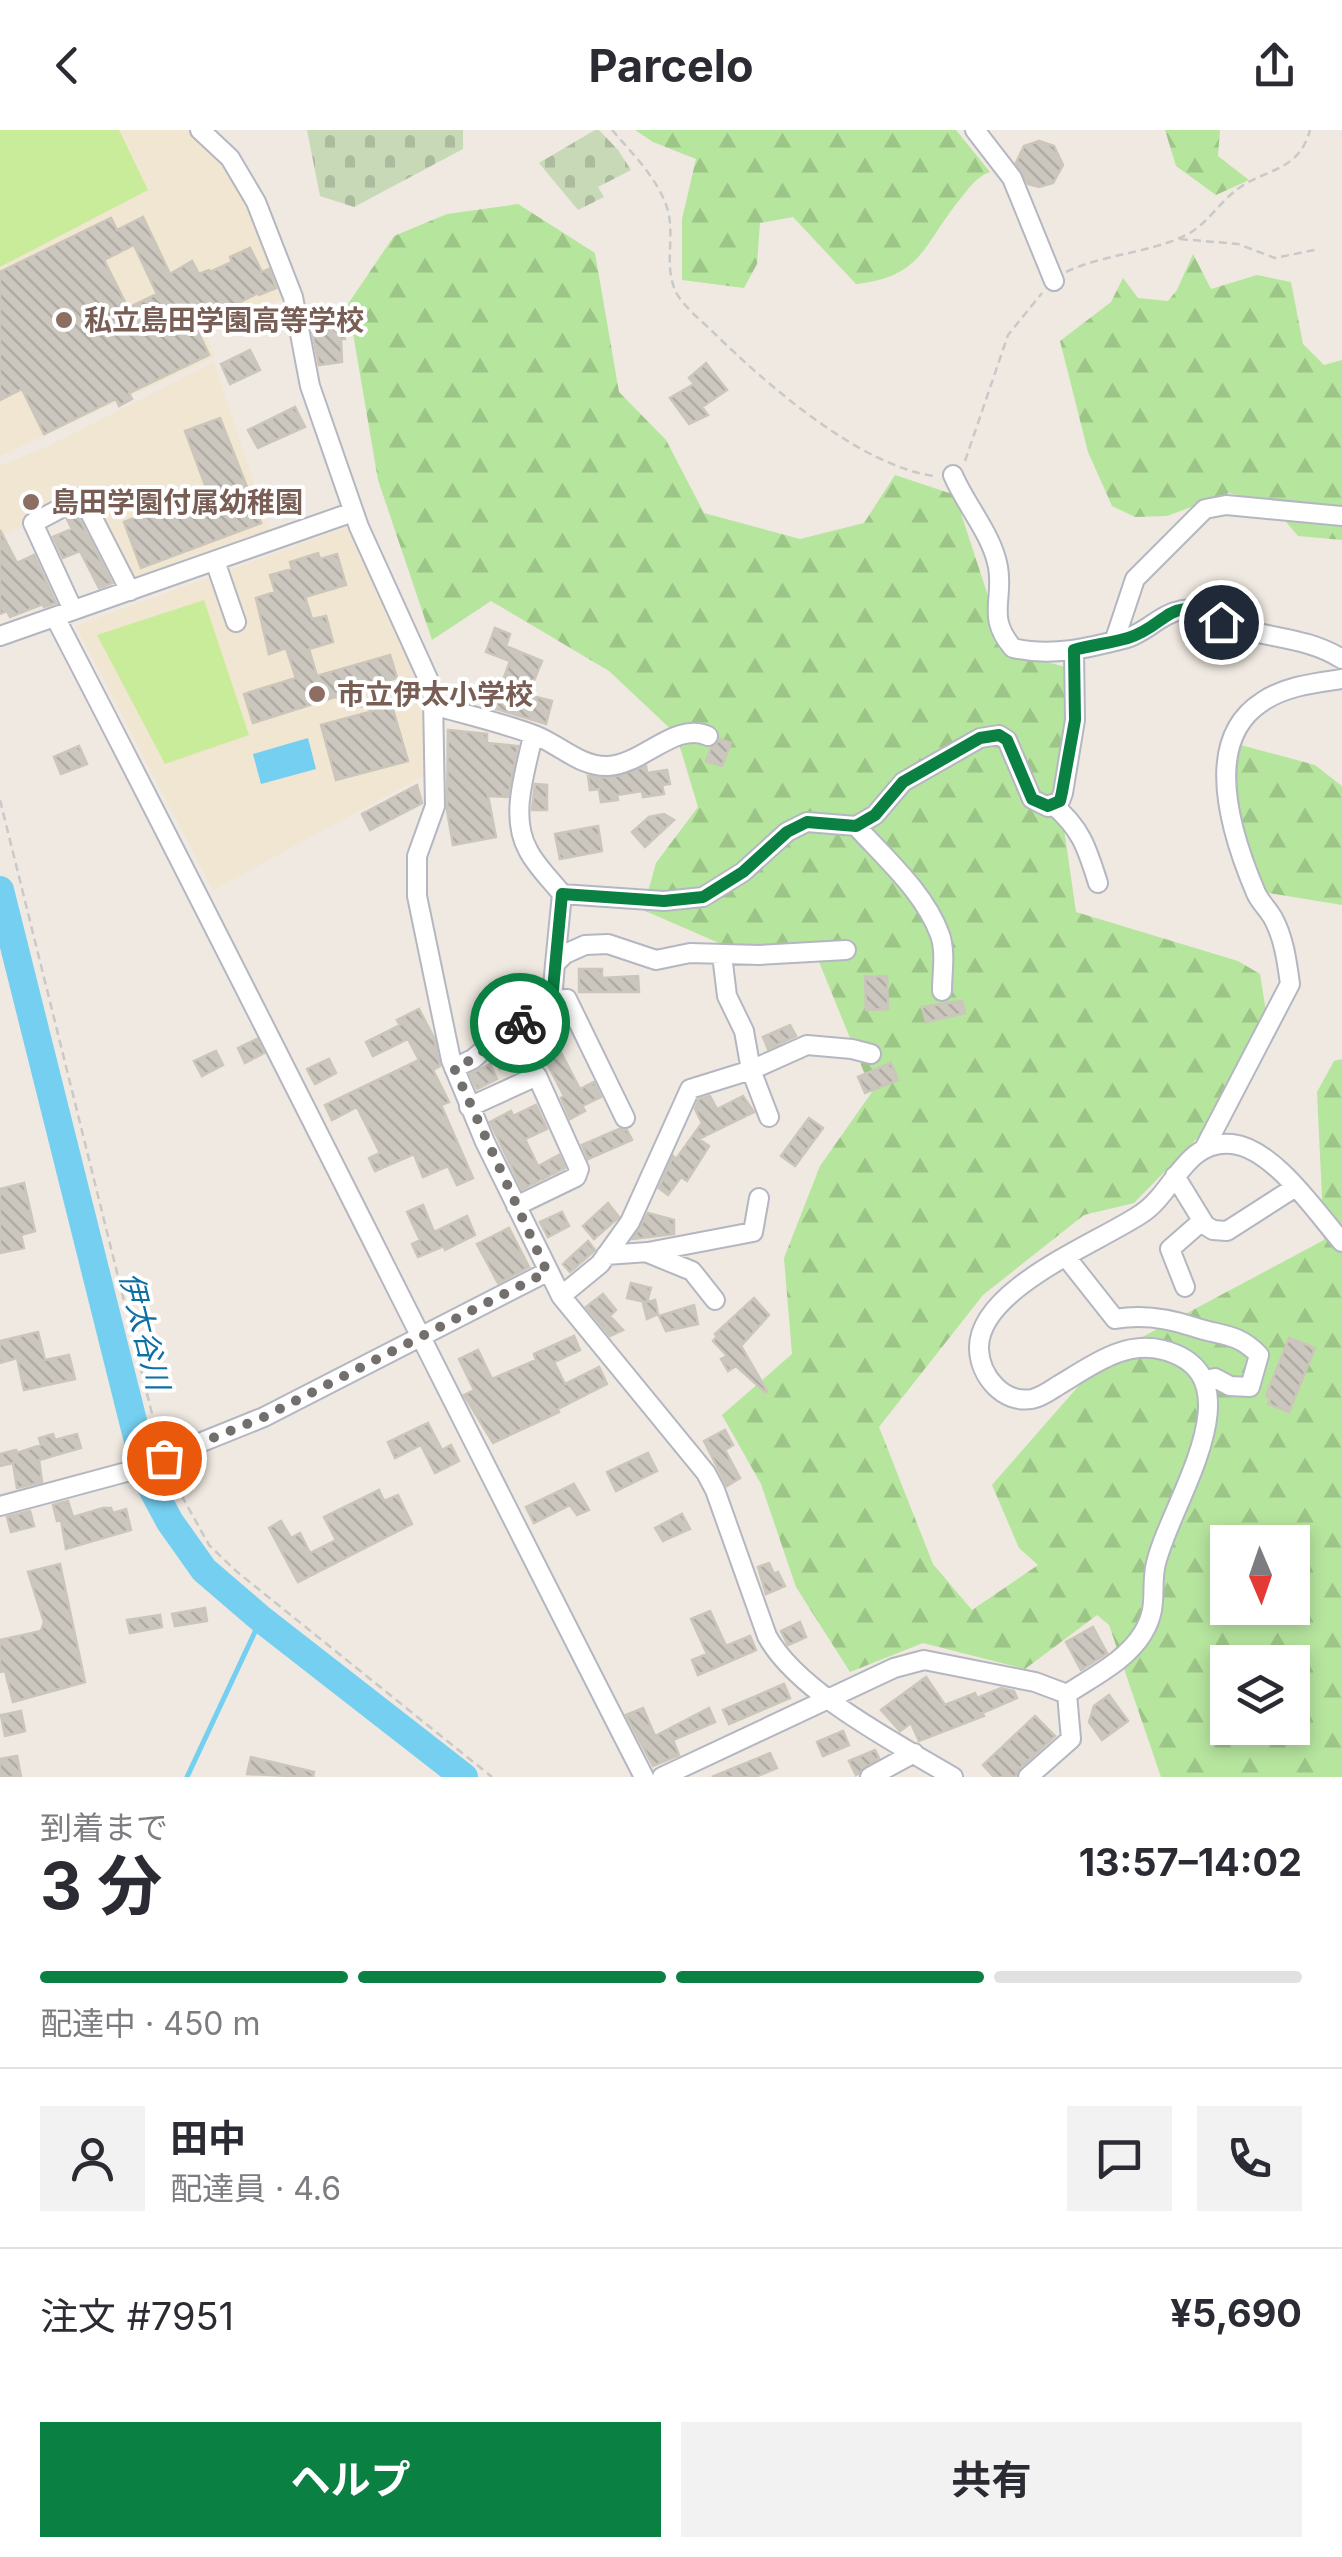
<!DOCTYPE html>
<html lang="ja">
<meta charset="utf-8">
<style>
body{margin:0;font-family:Inter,"Noto Sans JP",sans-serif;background:#f2f2f3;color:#2b2b33;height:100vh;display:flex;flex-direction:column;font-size:38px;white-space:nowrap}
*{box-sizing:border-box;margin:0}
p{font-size:32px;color:#7c7c81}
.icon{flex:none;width:55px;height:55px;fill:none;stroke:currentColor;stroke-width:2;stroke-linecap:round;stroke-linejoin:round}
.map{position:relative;height:1647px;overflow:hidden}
.sheet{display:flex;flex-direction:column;background:#fff;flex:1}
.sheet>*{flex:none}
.needle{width:65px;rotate:178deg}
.buttons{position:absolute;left:1210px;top:1395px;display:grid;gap:20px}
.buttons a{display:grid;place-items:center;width:100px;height:100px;border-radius:0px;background:#fff;box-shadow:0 5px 15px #0003;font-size:50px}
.pin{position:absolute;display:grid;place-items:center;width:85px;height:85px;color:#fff;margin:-42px;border:5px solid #fff;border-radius:50%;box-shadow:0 2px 10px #0007}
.courier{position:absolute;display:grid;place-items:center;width:100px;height:100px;margin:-50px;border:8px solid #0b8043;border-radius:50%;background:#fff;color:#222;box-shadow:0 2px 12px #0007}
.overview em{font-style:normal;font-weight:700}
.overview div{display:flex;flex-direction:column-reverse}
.overview{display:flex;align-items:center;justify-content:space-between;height:170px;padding:0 40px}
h1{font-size:65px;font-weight:700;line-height:75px}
.bar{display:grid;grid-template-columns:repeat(4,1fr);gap:15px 10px;align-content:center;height:120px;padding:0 40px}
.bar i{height:12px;border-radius:8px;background:#e1e1e2}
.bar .active{background:#0b8043}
.bar p{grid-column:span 4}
.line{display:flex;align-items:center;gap:25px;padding:0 40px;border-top:2px solid #e1e1e2}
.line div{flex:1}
.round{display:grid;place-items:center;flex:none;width:105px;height:105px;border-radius:0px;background:#f2f2f3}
.action{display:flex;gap:20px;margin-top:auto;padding:20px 40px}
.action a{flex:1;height:115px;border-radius:0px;background:#0b8043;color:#fff;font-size:40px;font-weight:700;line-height:115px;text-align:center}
.action a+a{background:#f2f2f3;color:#2b2b33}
header{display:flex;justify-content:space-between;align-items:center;height:130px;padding:0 40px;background:#fff;font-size:45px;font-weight:700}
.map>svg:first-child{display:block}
</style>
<header><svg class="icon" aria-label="back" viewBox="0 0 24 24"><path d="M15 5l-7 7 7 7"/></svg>Parcelo<svg class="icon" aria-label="share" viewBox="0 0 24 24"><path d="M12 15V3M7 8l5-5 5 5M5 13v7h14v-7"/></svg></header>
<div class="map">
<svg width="1342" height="1647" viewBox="0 0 1342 1647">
<defs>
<pattern id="forest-firs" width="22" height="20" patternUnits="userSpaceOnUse" patternTransform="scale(2.5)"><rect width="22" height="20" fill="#b6e59e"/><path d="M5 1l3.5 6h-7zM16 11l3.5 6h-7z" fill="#9dc588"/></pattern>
<pattern id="cemetery-stones" width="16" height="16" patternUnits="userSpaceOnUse" patternTransform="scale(2.5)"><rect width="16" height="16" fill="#c8d9b8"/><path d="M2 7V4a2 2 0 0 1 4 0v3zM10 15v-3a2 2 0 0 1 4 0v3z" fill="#acbb9e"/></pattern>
<pattern id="building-back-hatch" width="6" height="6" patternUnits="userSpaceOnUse" patternTransform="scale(2.5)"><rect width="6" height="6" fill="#cbc7bf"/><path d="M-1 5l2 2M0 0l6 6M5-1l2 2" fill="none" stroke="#afaba4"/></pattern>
</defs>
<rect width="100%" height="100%" fill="#efe9e1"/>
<path fill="#f0e6d1" d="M0,0H187L230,37L284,169L205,203L215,227L0,326Z
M214,232L270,400L133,452L90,366L0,406V336L51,315Z
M347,397L413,534L426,572L425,645L213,760L76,496Z"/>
<path fill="url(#forest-firs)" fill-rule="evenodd" d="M635,0H956L990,42C976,47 970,57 961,68C923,114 923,147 856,154L793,87L760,93L757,134L744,158L682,150V89L696,29L653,12Z
M1165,0H1220L1218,26L1249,50L1216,65L1176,36Z
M518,74L595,123L619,262L666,310L704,383L800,409L864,393L895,345L955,365L989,469L1001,519L1076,540L1060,671L1076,782L1238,831L1260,844L1267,888L1215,990L1134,1073L1084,1085L983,1165L879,1297L933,1434L972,1480L1038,1435L1019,1418L992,1355L1103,1228L1324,1110L1317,962L1334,931L1342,929V1647H1161L1109,1495L1097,1485L1025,1539L923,1513L850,1542L796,1457L761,1354L722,1285L792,1224L784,1128L820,1036L872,962L815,822L719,813L643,780L656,733L698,677L676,604L609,541L491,471L432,510L378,350L348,174L394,106L447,84ZM1228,1412H1292V1478H1228ZM1228,1532H1292V1598H1228Z
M1193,124L1211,159L1257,145L1291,152L1303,214L1324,235L1342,230V410L1298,406L1270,373L1229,363L1167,386L1135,387L1112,376L1088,322L1060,211L1111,172L1123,148L1138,168L1168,171L1177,160Z
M1241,615L1315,635L1342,656V775L1263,762L1236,686L1230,631Z"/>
<path fill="url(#cemetery-stones)" d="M307,0H463V19L354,77L320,66Z
M595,0H599L618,20L631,40L598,57L604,67L578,80L539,33Z"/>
<path fill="#c9ec9a" d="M0,0H119L148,60L0,137Z
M204,470L249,605L165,634L97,505Z"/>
<path fill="#75cff0" d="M308,608L316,639L261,654L253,624Z"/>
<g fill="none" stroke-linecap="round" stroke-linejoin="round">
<path stroke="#75cff0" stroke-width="5" d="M187,1647L261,1489"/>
<path stroke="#75cff0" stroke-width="28" d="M0,760L148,1351L170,1392L204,1440L261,1489L464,1647"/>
</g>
<path fill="url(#building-back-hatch)" stroke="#cbc5ba" stroke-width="2.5" fill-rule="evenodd" d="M1039,11L1054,16L1063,35L1053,53L1039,57L1028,54L1016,33L1024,16Z
M143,87L170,144L192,131L199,144L209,140L210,142L232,132L230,127L250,118L262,142L269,139L276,158L259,165L258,163L195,195L209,225L129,263L132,269L119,276L116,269L44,304L22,259L0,270V142L111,88L117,100ZM134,115L157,164L128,178L104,130Z
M342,187L345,209H341L342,232L319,235L310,192Z
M250,220L260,240L230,254L221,234Z
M706,233L727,260L702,277L708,285L689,294L670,268L694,254L689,248Z
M295,277L305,297L258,318L248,300Z
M220,288L261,393L141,438L124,392L207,360L185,301Z
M77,384L112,453L99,458L80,421L63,428L53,407L72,399L67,389Z
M0,400L17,433L34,425L56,473L44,477L43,474L10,487L7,481L0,484Z
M318,423L320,429L337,424L346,455L305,467L312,489L326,486L333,512L309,519L317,546L390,525L397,548L356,560L369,579L335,567L253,593L244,564L296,548L286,518L269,524L256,468L275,462L270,445L292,439L290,432Z
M495,498L510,504L506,516L542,531L528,565L552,571L546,594L493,578L510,531L486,522Z
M392,576L408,631L336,650L321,595Z
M448,600L487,604V613L518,616L508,667L488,666L496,707L453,715L447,680Z
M720,609L731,613L722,636L706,631L711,618Z
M79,616L87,634L61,644L54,627Z
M646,636L647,643L667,640L670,654L662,655L664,664L643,667L642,661L617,665L618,670L601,672L599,659L590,660L588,646L610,648Z
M535,654L547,655V680H532Z
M417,655L422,673L370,700L362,684Z
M664,684L674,690L645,717L632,702L649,687Z
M598,696L602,721L560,729L555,704Z
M579,839H602V848L638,846L639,862H579Z
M887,846L888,879L866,880L865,847Z
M962,871L965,883L926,892L922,877Z
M419,879L434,908L440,936L433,940L449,972L441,975L473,1048L457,1055L448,1036L423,1047L414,1024L375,1041L369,1028L380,1023L357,977L332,990L325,975L419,930L408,909L373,926L366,912L400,895L397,890Z
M790,895L796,906L768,919L763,907Z
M257,909L264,923L245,933L238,918Z
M556,913L580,959L594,952L601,967L582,976L585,981L570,989L561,968L564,966L548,935L540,934L535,924Z
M514,914L521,928L500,939L494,927Z
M216,921L223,935L202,946L194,931Z
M329,929L336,943L315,954L307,939Z
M891,933L898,950L865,963L858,947Z
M490,934L497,949L477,959L470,944Z
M710,966L717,979L743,966L754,982L699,1009L709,1016L687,1051L681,1047L668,1065L659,1058L673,1026L676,1029L702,993L695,979L699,969Z
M536,975L547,999L525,1009L538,1036L559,1025L565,1038L522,1059L490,992L511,981L513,986Z
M809,988L823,998L795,1036L781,1026Z
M619,999L627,1000L632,1010L588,1029L582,1015Z
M24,1053L35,1101L21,1105L24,1118L0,1123V1059Z
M608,1073L619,1087L594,1109L583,1096Z
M423,1075L434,1102L467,1086L475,1105L445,1120L444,1116L418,1127L412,1114L420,1110L407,1082Z
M562,1082L569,1096L548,1107L540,1092Z
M648,1083L674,1090V1104L633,1109Z
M509,1098L529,1137L498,1153L477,1114Z
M588,1111L595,1120L570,1142L563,1134Z
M631,1153L651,1158L647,1172L655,1170L658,1184L647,1189L643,1173L646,1172L627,1168Z
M603,1164L616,1180L610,1186L623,1200L610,1206L586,1177Z
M754,1168L769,1185L741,1216L767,1261L765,1262L736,1236L728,1241L721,1229L727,1226L713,1211L717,1206L715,1204Z
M694,1175L698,1194L666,1201L659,1186Z
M38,1202L45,1230L69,1225L75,1249L24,1260L17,1228L0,1233V1211Z
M574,1206L580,1220L554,1232L565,1254L599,1237L607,1254L558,1279L559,1282L493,1313L464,1265L474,1260L459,1229L478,1220L492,1249L536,1230L534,1224Z
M1289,1208L1315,1218L1289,1282L1268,1274L1271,1268L1266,1266Z
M428,1293L442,1320L451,1315L459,1331L435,1343L421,1315L395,1328L388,1312Z
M725,1300L733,1315L725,1320L740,1348L727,1356L704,1311Z
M53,1304L55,1310L77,1304L81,1318L39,1330L42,1352L17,1358L13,1333L0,1336V1324L16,1320L17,1323L41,1315L39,1308Z
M648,1323L657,1341L616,1361L607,1342Z
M574,1354L589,1380L577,1385L570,1375L534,1393L526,1377Z
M379,1360L384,1371L398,1365L412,1394L298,1452L269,1398L281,1391L291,1408L300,1403L310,1423L336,1410L324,1387Z
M68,1371L73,1387L103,1378H111L113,1383L126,1379L131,1400L66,1419L61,1390L57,1391L53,1375Z
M30,1381L34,1396L11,1402L7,1387Z
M682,1384L690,1399L663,1411L655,1398Z
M769,1433L774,1444L778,1442L785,1456L766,1464L758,1437Z
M60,1434L85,1552L13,1572L5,1541L0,1542V1510L41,1501L44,1492L28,1442Z
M205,1478L207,1491L175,1496L172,1484Z
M710,1481L726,1516L750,1506L756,1520L698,1545L692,1530L707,1524L691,1489Z
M160,1485L162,1497L130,1503L127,1490Z
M800,1492L806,1507L788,1515L781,1501Z
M1093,1497L1107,1523L1081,1540L1066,1512Z
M926,1547L945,1575L975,1563L977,1568L1001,1558L1014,1561L1017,1568L982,1583L984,1586L919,1611L911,1593L900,1601L881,1580Z
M784,1554L790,1568L729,1594L723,1580Z
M1109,1565L1128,1591L1102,1610L1089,1592L1094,1576Z
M643,1578L655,1606L709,1578L715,1592L673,1610L679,1625L653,1636L626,1585Z
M21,1581L25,1601L5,1606L1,1585Z
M1035,1586L1055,1606L1020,1638L1015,1647H994L983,1635Z
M843,1601L849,1615L823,1626L817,1612Z
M875,1620L879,1628L856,1645L849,1631Z
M770,1623L777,1638L755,1647H712Z
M17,1626L21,1647H0V1629Z
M251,1627L314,1642L313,1647L247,1644Z"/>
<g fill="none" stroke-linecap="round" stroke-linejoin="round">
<g stroke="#b4b7c1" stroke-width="22">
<path id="minor" d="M200,0L230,28L256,72L293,167L310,256L359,397L429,551L433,568L435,676L417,726V766L451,930L485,1012L561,1166L706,1343L715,1360L767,1506C797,1562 898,1614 953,1647
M975,0L1012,48L1054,151
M953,345C966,376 992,404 998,437C1004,470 986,487 1013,518C1052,527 1089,518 1127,508C1147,502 1160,484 1182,480C1203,476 1219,493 1239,498C1275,509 1308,508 1342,529
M215,431L236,492
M73,480L33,393L82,367L130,461
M55,487C255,872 446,1261 644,1647
M0,506L353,382
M1115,509L1135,449L1205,379L1226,375L1342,386
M433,575C467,585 504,593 537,606C561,616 581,637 608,636C644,634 675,591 708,606
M533,605C526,640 509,686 528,720C536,736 551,750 562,764L555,834
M1052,674C1081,698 1087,718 1098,753
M856,696C885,728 925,763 940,805C946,822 942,843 942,861
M562,764L664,771L703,767L743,742L787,702L807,692L856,696L875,685L903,652L980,608L999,605L1007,610L1032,669L1048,677L1060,671L1063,663L1075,590L1074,521
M722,825L727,866L744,901L751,940L769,987
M552,870L567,869L625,988
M454,938L473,929L504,902L544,879L552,870L555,834L565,824L585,815L608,814L656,830L690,823L759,825L846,820
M469,977L537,946L579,1039L576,1047L516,1076
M1204,1019L1290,854C1287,832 1284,808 1273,788C1268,779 1260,772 1256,763C1233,709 1200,612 1262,572C1285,556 1315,553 1342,549
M1175,1046L1205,1095L1213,1100L1227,1101L1294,1058
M648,1123L692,1141L715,1170
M606,1125L648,1122L753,1102L759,1068
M1066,1127L1115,1189C1142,1184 1168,1188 1194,1197C1220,1206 1237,1202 1259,1225L1250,1257L1230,1256L1215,1248L1204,1250
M1185,1157L1170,1119L1202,1091
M561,1166L600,1134L630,1092L690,959L751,940L807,915L852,919L871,924
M0,1376L130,1341L264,1287L547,1142
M662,1647L894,1538L924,1530L1035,1552L1067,1564C1094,1546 1126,1531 1143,1503C1158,1478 1151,1463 1155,1438C1165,1380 1264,1246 1163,1220C1124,1210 1091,1236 1059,1255C1051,1260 1042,1267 1032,1269C1003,1274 980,1246 979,1219C977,1159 1098,1113 1141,1084C1174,1063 1185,1009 1232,1014C1273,1018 1316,1082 1342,1112
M870,1647L914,1623
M1028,1647L1071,1609L1067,1564"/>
</g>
<path stroke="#c9c9c9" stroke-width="2.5" stroke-dasharray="8 5" stroke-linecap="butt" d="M612,0C632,23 660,51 668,81C675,109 663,138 677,164C685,178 702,191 713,202C766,254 860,336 934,346
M1180,109L1238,114L1275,128L1319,119
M1066,142C1104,124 1149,123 1184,106C1207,96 1221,69 1242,56C1270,38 1299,40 1310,0
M965,331L1008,205L1042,163
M0,670L159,1312
M169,1343L209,1415L236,1441L492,1647"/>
<use href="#minor" stroke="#fff" stroke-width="18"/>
</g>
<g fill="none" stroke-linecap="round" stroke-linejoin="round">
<path stroke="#726f6d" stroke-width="10" stroke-dasharray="0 18" d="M164,1328L264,1287L547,1142L454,938L473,929L520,893"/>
<path stroke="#0b8043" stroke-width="12" d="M520,893L552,870L562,764L664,771L703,767L743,742L787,702L807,692L856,696L875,685L903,652L980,608L999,605L1007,610L1032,669L1048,676L1060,671L1062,662L1075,590L1074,520C1091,515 1111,513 1128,508C1170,495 1168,461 1221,492"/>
</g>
<g fill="#8d6e63" stroke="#fff" stroke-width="4">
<circle cx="64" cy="190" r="10"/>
<circle cx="31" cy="372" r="10"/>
<circle cx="317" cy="564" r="10"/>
</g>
<g text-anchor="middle" stroke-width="8" stroke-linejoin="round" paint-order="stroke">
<g font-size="28" font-weight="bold" fill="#785e54" stroke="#fff" text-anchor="start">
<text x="84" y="200">私立島田学園高等学校</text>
<text x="51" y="382">島田学園付属幼稚園</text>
<text x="337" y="574">市立伊太小学校</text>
</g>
<g font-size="30" font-style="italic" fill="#0d6fa3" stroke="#fff">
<text transform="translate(144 1201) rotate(76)" y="10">伊太谷川</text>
</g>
</g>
</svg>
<div class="buttons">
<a><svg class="needle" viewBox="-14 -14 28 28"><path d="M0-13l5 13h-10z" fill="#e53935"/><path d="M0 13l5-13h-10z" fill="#7c7c81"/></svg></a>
<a><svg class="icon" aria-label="layers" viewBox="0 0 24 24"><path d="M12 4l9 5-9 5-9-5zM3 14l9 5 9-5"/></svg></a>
</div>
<div class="pin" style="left:164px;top:1328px;background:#ea580c"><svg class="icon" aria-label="bag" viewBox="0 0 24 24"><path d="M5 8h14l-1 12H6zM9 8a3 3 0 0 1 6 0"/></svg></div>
<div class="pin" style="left:1221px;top:492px;background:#1f2937"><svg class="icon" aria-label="home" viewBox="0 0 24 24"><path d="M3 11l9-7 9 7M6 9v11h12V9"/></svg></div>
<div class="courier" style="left:520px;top:893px"><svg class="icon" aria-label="bike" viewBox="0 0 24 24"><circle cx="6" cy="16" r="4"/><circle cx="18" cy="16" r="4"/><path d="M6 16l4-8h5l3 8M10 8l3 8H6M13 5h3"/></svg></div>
</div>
<section class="sheet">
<div class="overview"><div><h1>3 分</h1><p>到着まで</p></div><em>13:57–14:02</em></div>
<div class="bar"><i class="active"></i><i class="active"></i><i class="active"></i><i></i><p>配達中 · 450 m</p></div>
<div class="line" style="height:180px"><a class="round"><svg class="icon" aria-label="person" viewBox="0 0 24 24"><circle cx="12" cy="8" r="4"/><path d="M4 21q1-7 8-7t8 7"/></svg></a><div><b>田中</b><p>配達員 · 4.6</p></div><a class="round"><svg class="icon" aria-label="chat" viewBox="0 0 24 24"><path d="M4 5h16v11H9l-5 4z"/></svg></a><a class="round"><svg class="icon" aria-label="phone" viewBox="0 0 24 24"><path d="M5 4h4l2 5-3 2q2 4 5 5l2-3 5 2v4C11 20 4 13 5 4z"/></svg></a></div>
<div class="line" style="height:130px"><div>注文 #7951</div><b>¥5,690</b></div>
<div class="action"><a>ヘルプ</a><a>共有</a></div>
</section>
